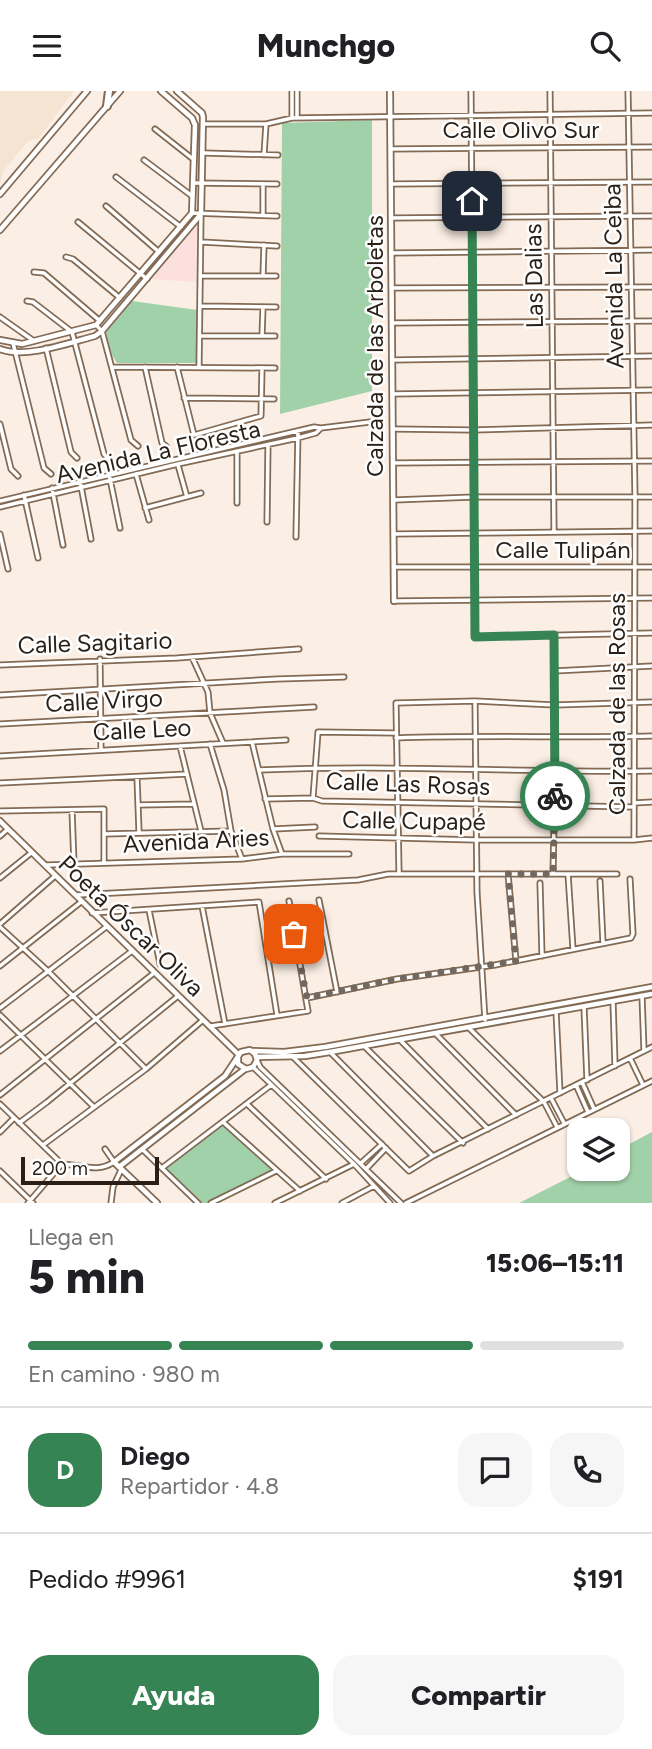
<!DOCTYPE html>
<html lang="es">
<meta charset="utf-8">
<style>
body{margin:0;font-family:Figtree,sans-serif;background:#f6f6f6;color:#202124;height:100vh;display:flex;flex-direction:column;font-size:26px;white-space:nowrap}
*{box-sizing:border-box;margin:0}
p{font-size:23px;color:#757577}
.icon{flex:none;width:38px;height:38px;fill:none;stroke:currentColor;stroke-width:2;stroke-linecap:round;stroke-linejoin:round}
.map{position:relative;height:1112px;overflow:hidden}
.sheet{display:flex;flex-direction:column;background:#fff;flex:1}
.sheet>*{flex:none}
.fabs{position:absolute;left:567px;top:1027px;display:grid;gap:14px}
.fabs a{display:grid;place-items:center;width:63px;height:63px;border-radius:14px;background:#fff;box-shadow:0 2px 5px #0004;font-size:35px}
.scale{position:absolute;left:21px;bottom:18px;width:138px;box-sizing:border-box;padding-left:7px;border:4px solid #291f16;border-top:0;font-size:19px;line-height:24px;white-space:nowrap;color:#291f16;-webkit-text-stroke:5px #fefefe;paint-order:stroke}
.pin{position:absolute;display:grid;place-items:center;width:60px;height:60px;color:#fff;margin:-30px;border-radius:14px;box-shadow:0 4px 10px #0006}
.courier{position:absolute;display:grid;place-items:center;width:70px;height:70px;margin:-35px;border:5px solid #368353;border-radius:50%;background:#fff;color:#222;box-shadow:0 2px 9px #0007}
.head em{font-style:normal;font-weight:800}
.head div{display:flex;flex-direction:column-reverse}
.head{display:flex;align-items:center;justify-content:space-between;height:119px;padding:0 28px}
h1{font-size:46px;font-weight:800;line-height:52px}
.bar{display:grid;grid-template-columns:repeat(4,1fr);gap:10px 7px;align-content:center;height:84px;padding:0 28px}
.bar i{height:9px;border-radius:5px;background:#e0e0e0}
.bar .selected{background:#368353}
.bar p{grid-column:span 4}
.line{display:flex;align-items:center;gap:18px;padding:0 28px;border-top:2px solid #e0e0e0}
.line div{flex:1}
.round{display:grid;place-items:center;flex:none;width:74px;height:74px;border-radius:21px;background:#f6f6f6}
.action{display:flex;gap:14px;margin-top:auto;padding:14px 28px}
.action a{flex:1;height:80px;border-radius:21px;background:#368353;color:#fff;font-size:28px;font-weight:800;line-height:80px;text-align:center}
.action a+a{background:#f6f6f6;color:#202124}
header{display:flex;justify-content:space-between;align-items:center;height:91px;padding:0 28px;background:#fff;font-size:32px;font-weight:800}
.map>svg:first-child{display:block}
</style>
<header><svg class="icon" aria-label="menu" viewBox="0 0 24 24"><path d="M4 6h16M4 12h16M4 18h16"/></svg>Munchgo<svg class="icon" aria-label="search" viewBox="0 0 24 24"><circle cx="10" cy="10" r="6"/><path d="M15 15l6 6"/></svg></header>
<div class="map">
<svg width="652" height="1112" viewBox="0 0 652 1112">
<rect width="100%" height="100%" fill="#fbefe5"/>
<path fill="#fbe0de" d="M197,133V191L150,188Z"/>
<path fill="#f6e4d3" d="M0,0H74L39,47L28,50L4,79L0,93Z"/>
<path fill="#a1d1a9" d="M372,29V300L280,323L282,32Z
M132,210L197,219L196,272H117L112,264L106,241Z
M223,1033L274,1079L207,1112H200L164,1077Z
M652,1041V1112H519L586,1078H618V1059Z"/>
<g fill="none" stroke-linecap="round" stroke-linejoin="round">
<g stroke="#836a54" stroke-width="7">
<path id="minor" d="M471,0L475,546L652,542
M550,0L554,441
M628,0L635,406L634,749
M292,27V0
M297,27V0
M204,33H266L292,27L652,22
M155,38L193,68
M391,58L652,56
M204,62L278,64
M264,64L266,33
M144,69L192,105
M116,86L181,136
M194,92L277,93
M391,93L652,91
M106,115L159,161
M192,122L277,125
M263,124V93
M391,127L652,125
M78,131L147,188
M202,151L277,155
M392,162L652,159
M66,166L73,168L120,207
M34,181L44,182L100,230
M201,185H276
M263,185L264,154
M392,197L652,196
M27,210L33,211L72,241L104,363L108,368
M201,215L276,216
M0,226L34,250
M392,232L652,230
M96,234L102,240L131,349L138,355
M200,245H275
M262,245L263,216
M13,252L44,377L51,383
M46,257L71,361L77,367
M392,269L652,265
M112,276L275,277
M145,276L162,352L166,355
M177,276L194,344L261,325L262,277
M199,276L201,123
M393,303L652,299
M184,307L274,308
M0,333L11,378L18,385
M393,338L473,339L652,334
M393,372L652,370
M178,374L187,406
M109,383L120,437
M136,383L149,429
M80,390L91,448
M52,397L63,454
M24,404L38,467
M394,409L474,406H652
M0,410L314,336L321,337L370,331
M237,412V361
M0,416L178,373L298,347L316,342L320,338
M145,417L201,402
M267,431L268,354
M0,443L8,478
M394,443L652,440
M296,446L298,340
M394,476H652
M394,510L652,507
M192,566L208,601L210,622L223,652
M100,568L101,659
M0,574L177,567L299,558
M554,580L652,575
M0,604L277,588L344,586
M475,610L477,801L485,929
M0,633L314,616
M396,647C481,644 566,647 652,645
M252,651L273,738L282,763
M210,653L224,699L231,740L242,768
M180,655L201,740
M0,665L286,649
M259,679C390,673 521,682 652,680
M137,686L139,741
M0,692L187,683
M313,707L318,641L395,642
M265,708L313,707L322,710L634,716
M634,712L652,711
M138,714L194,713
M72,719L74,773
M0,720L104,718V772
M273,738L315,736
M104,743L231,740
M0,745L8,738
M319,745L476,749H634L652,747
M47,774L242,768L282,763H349
M399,782L396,612L475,610L555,614L652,611
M508,783L516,870
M553,783L555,681L554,544
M568,783L573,858
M0,787L31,762
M600,790L603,852
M540,792L542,865
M76,804L358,789L388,783H617
M319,809L337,901
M202,815L225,933
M149,819L160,873
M92,822L259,811L277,924
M0,833L55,785
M0,836L48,880L146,978
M0,875L81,811
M642,905L644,960
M307,907L397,888L495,874L631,847L633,843L630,788
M613,910L615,975
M584,916L587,989
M0,917L106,836
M556,920L560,1002
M0,924L94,1016
M211,935L308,920L289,810
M469,937L544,1011L557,1036
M435,942L516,1024
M400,949L488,1038
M364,955L463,1052
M0,960L132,860
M330,961L433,1065
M292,965L409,1080L433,1065L652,956
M630,967L643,994
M257,969L260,976L401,1112
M253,976L354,1073L390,1112
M582,991L594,1018
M576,994L588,1021
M0,1004L154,882
M551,1007L564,1032
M0,1013L62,1073C83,1074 97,1082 114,1071L105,1058
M247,1013L326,1088
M223,1031L300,1100
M19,1032L47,1011L178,905
M0,1041L14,1027
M43,1054L146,978L203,929
M142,1058L198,1112
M361,1072L382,1053
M162,1077L271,994
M366,1078L386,1057
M0,1080L33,1112
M28,1112L62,1073
M111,1112L113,1096L121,1079
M211,1112L276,1080
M275,1112L354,1073
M342,1112L374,1095
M406,1112L652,990"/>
</g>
<g stroke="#836a54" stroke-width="8">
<path id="tertiary" d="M390,0L394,510
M0,103L87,0
M0,139L120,0
M0,249L22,253L96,234L192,122L195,34L192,27L161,0
M0,258C26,268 68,252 95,245L102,240L201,123L203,26L202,22L177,0
M0,730L239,964
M253,960L284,961L325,956L652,896
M256,966L305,965L330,961L652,903
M119,1076L245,978
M157,1112L114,1071L225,985L241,961L250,959L255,963L257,969L253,976L246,978L238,973V966"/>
</g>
<g stroke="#836a54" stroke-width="10">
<path id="trunk" d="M107,15L109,0"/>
</g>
<use href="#minor" stroke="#fff" stroke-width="3.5"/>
<use href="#tertiary" stroke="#fff" stroke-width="4.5"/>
<use href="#trunk" stroke="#fff" stroke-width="6"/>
</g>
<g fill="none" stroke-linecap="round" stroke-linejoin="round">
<path stroke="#72685e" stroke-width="7" stroke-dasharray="0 12.6" d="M294,843L307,907L397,888L516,870L508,783H553L555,705"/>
<path stroke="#368353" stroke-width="9" d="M472,110L475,546L554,544L555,705"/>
</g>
<g text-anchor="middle" stroke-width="5" stroke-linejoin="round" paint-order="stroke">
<g font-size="24" fill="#291f16" stroke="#fefefe">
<text x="521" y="47">Calle Olivo Sur</text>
<text transform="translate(534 185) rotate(-91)" y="8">Las Dalias</text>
<text transform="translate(614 185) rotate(-91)" y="8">Avenida La Ceiba</text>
<text transform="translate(375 255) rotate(-90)" y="8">Calzada de las Arboletas</text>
<text transform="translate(158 361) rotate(-13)" y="8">Avenida La Floresta</text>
<text x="563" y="467">Calle Tulipán</text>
<text transform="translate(95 552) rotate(-2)" y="8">Calle Sagitario</text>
<text transform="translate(104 610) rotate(-3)" y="8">Calle Virgo</text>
<text transform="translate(617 613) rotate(-90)" y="8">Calzada de las Rosas</text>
<text transform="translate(142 639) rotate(-3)" y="8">Calle Leo</text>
<text transform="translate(408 693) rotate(2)" y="8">Calle Las Rosas</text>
<text transform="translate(414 730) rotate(1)" y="8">Calle Cupapé</text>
<text transform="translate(196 750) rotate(-3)" y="8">Avenida Aries</text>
<text transform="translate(131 835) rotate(44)" y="8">Poeta Óscar Oliva</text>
</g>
</g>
</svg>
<div class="fabs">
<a><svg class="icon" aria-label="layers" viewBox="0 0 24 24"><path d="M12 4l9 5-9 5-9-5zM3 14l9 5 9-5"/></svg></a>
</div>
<div class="scale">200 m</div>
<div class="pin" style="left:294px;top:843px;background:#ea580c"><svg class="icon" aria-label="bag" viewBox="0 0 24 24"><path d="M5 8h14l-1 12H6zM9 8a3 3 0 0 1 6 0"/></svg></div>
<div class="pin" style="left:472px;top:110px;background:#1f2937"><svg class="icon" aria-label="home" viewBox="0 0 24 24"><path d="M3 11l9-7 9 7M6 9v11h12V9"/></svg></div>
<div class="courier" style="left:555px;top:705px"><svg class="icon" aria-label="bike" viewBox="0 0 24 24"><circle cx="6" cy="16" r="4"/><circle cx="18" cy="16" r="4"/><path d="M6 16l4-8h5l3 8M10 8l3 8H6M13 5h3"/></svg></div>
</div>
<section class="sheet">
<div class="head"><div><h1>5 min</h1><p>Llega en</p></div><em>15:06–15:11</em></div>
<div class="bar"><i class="selected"></i><i class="selected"></i><i class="selected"></i><i></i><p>En camino · 980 m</p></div>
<div class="line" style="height:126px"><b class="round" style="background:#368353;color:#fff">D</b><div><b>Diego</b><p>Repartidor · 4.8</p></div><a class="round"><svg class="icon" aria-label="chat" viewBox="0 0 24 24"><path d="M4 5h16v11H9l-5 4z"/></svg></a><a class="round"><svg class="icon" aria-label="phone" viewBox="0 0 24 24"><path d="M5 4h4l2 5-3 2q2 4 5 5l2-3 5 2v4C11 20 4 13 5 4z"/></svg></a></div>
<div class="line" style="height:91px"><div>Pedido #9961</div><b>$191</b></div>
<div class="action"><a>Ayuda</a><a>Compartir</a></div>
</section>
